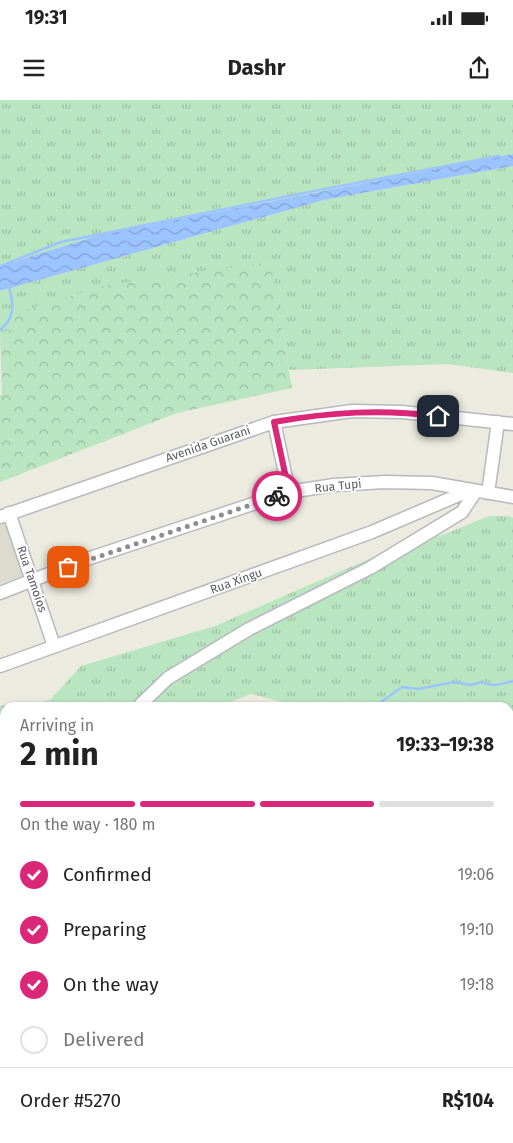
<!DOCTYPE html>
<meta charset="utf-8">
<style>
body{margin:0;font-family:"Fira Sans",sans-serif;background:#f6f6f6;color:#222;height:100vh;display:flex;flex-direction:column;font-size:19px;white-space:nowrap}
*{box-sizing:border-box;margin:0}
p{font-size:16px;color:#767676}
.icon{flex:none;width:28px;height:28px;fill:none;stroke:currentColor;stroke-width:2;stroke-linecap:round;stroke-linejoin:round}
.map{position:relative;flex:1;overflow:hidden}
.panel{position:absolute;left:0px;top:602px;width:514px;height:441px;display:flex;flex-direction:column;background:#fff;border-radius:15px 15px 0 0;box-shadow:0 1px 4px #0004}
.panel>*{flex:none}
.pin{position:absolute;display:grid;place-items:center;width:42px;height:42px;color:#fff;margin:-21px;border-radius:10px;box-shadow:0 2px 8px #0006}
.courier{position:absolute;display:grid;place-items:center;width:50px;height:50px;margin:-25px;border:4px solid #db2777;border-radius:50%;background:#fff;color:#222;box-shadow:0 1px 6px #0007}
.summary em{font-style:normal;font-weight:700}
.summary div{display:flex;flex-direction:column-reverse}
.summary{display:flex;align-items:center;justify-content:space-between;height:85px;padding:0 20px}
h1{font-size:32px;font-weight:700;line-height:38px}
.bar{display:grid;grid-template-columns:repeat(4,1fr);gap:8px 5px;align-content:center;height:60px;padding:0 20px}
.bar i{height:6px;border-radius:4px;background:#e0e0e0}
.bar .on{background:#db2777}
.bar p{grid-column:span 4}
.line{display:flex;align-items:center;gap:12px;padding:0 20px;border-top:1px solid #e0e0e0}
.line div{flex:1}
ol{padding:0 20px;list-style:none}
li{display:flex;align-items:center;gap:15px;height:55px}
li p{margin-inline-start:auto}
li .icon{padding:5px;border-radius:50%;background:#db2777;color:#fff;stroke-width:4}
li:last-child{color:#767676}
li i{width:28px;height:28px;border:2px solid #e0e0e0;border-radius:50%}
.status{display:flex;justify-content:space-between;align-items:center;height:35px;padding:0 25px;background:#fff;direction:ltr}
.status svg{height:14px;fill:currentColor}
header{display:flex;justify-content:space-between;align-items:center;height:65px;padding:0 20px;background:#fff;font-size:22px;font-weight:700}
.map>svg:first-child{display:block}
</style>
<div class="status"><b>19:31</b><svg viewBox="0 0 49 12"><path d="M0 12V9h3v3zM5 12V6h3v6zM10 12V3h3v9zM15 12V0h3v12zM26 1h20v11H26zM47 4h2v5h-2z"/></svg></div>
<header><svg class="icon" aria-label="menu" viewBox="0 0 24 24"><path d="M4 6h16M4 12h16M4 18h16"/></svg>Dashr<svg class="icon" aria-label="share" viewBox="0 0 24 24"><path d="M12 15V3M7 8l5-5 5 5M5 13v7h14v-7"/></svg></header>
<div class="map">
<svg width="513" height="1043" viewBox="0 0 513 1043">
<defs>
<pattern id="grass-tufts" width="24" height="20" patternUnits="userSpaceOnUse" patternTransform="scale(1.25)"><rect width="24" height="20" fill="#bae5c1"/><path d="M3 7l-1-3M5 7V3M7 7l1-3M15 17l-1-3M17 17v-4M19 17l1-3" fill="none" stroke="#9abda0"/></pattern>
<pattern id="forest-crowns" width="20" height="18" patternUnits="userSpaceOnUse" patternTransform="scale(1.25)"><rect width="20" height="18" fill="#bae5c1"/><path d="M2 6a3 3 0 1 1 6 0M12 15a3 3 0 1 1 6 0" fill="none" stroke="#9abda0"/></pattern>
<pattern id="wetland-marsh" width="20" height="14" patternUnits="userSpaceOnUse" patternTransform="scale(1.25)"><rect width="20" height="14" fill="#bae5c1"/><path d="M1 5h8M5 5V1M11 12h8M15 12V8" fill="none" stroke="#9abda0"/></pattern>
<pattern id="water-waves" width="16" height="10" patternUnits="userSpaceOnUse" patternTransform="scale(1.25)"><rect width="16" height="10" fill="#9cc4ff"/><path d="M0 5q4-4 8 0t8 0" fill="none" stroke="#82a2d2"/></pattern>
</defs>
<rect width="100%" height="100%" fill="#ecebdf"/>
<path fill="#dcdbce" d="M5,423L24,476L0,484V424Z"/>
<path fill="url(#grass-tufts)" d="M0,0H513V54L99,135L0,166Z
M513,66V273L447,264L289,270L269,162L12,214L19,226L0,234V191L324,100Z
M489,416H508L513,418V668L509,665V608L302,607L251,594L217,607L5,608V786H0V606C16,603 36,605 51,599L81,566L215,526L399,446L445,434Z
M0,837L5,839V929L0,932Z
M0,999L5,1009V1039H13V1043H0Z
M232,1039H354L347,1043H236Z"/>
<path fill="url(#forest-crowns)" d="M270,162L292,288L177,313L0,382V296L2,293L0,234L18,226L12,214L107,185Z
M509,665L513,668V711L509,708Z
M5,929V1009L0,999V932Z
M13,1039H232L236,1043H13Z"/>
<path fill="url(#wetland-marsh)" d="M0,786H5V839L0,837Z"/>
<path fill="url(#water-waves)" d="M513,54V66L324,100L0,191V166L99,135Z"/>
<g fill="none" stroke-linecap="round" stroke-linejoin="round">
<path stroke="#9cc4ff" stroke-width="2.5" d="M0,166L61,142L314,91L499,56
M0,230C15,218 14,205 9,187
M373,608L402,587L418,589L454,582L471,585L481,582C492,588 501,584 513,581
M0,772H5
M0,882L5,887
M131,1039L134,1043"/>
<g stroke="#b7b9bf" stroke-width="15">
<path id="minor" d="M274,322L289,392
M488,393L498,322
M9,413L54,546
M0,417L274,322L352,311L402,312L513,324
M0,493L84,460L289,392L334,385L385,382L432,383L513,397
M0,566L372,432L468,391
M137,608L168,578L249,529L370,468L462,412L476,391
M509,735L513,738
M509,823L513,826
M509,899L513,901
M509,989L513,992
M509,1009L513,1003
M473,1039L480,1043"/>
</g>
<use href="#minor" stroke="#fff" stroke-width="12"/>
</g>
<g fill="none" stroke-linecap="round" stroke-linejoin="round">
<path stroke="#8c8d8d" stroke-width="5" stroke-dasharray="0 9" d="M68,467L277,396"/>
<path stroke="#db2777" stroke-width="6" d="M277,396L289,392L274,322C331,312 381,309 438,316"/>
</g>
<g text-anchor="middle" stroke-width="4" stroke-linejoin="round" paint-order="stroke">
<g font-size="12" fill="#585b61" stroke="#fff">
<text transform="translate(208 344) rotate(-19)" y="4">Avenida Guarani</text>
<text transform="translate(338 386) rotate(-6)" y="4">Rua Tupi</text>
<text transform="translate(32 479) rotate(71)" y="4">Rua Tamoios</text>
<text transform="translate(236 481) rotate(-20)" y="4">Rua Xingu</text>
</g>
</g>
</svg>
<div class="pin" style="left:68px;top:467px;background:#ea580c"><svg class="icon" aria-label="bag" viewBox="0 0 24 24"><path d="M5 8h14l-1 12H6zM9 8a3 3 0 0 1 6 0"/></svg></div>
<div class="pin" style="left:438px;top:316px;background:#1f2937"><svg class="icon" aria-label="home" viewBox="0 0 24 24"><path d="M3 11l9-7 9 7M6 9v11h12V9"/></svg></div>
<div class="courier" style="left:277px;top:396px"><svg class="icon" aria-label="bike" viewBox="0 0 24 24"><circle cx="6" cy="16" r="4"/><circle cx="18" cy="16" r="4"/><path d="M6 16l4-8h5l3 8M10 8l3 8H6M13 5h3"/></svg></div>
<section class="panel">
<div class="summary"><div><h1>2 min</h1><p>Arriving in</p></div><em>19:33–19:38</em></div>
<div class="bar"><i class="on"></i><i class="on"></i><i class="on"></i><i></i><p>On the way · 180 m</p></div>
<ol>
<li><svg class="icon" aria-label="check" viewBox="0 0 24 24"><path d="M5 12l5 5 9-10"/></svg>Confirmed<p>19:06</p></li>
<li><svg class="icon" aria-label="check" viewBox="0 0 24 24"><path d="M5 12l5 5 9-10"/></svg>Preparing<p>19:10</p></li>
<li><svg class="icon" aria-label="check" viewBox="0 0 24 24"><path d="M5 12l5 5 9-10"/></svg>On the way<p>19:18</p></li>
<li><i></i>Delivered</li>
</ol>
<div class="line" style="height:65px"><div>Order #5270</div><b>R$104</b></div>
</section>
</div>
